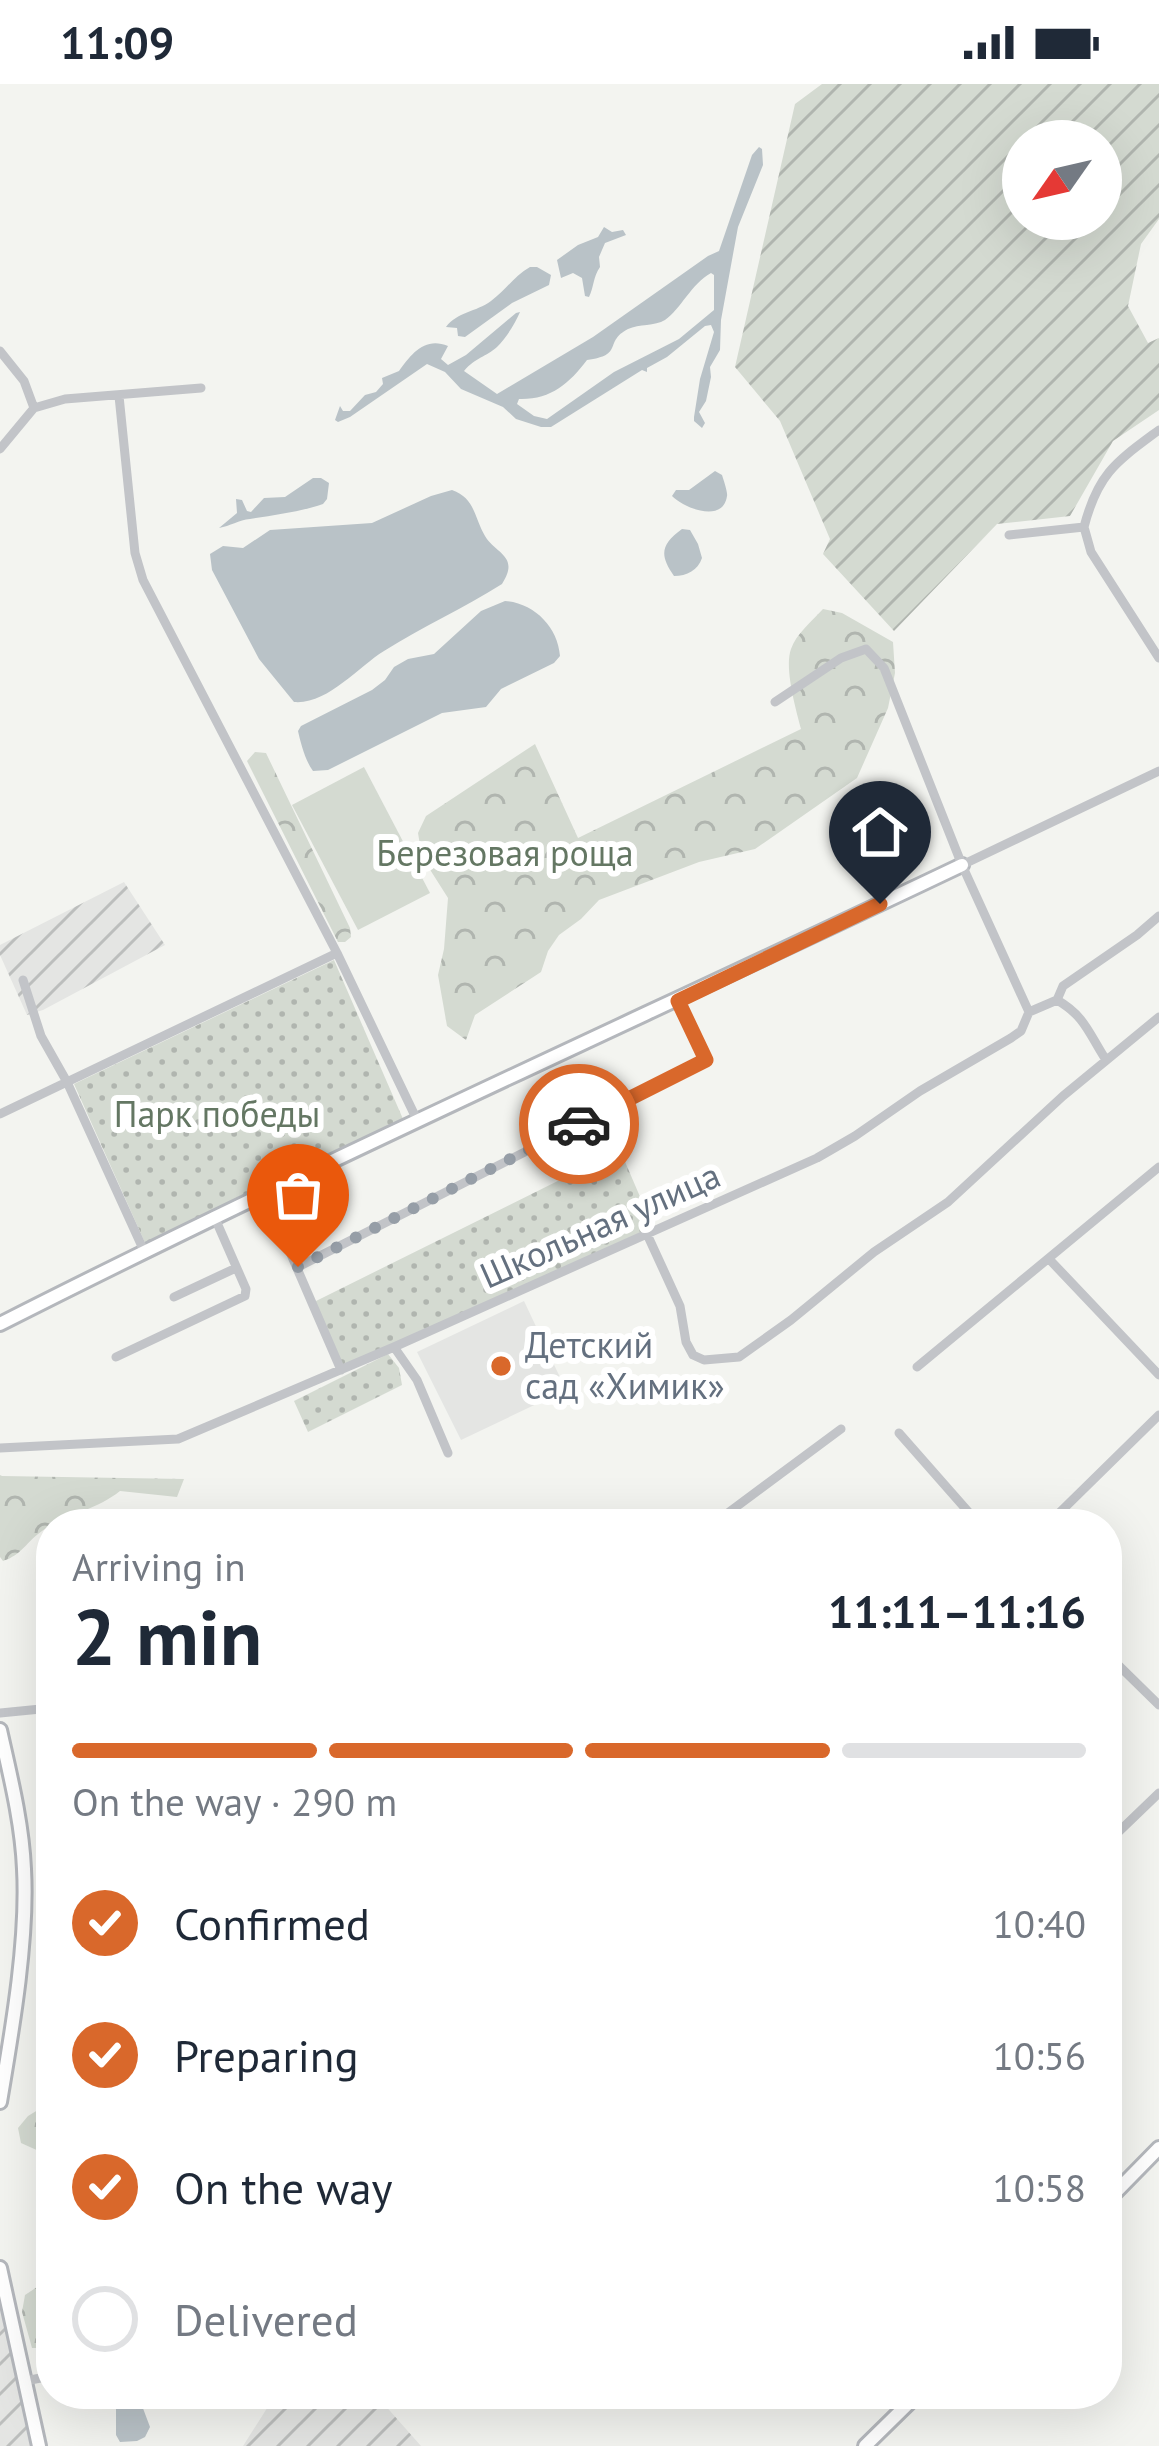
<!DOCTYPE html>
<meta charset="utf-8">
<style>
body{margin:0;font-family:"PT Sans",sans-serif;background:#f6f6f7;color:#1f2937;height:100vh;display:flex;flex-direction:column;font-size:45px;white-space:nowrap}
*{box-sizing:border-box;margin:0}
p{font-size:39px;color:#747a83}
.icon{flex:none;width:66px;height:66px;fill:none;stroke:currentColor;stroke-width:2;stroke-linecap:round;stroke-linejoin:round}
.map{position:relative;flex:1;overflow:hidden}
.side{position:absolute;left:36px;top:1425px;width:1086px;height:900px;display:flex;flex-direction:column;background:#fff;border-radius:48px;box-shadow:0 12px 48px #0002}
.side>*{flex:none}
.needle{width:78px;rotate:236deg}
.tools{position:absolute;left:1002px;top:36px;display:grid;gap:24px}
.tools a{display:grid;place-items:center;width:120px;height:120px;border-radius:50%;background:#fff;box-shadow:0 12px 48px #0002;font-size:60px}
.pin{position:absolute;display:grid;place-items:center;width:102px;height:102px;color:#fff;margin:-123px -51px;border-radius:50% 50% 50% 0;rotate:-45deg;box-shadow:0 0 12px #0007}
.pin .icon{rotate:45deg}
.courier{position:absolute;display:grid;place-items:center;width:120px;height:120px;margin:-60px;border:9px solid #d9682b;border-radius:50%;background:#fff;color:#222;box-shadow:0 3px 15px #0007}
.overview em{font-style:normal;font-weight:800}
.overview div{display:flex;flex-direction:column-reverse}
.overview{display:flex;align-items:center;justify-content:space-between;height:204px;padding:0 36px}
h1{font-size:78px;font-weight:800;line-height:90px}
.bar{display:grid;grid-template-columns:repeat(4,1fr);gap:18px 12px;align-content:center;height:144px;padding:0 36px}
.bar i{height:15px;border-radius:9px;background:#e0e1e3}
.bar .selected{background:#d9682b}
.bar p{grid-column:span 4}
ol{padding:0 36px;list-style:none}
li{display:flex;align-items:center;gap:36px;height:132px}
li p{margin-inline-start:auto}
li .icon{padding:12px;border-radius:50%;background:#d9682b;color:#fff;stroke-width:4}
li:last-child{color:#747a83}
li i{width:66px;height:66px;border:6px solid #e0e1e3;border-radius:50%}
.status{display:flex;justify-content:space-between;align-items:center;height:84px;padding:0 60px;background:#fff;direction:ltr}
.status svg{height:33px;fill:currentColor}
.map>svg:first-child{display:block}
</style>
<div class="status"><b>11:09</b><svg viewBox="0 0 49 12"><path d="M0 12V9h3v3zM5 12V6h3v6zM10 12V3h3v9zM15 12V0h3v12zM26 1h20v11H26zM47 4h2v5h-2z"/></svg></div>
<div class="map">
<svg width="1159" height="2362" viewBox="0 0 1159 2362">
<defs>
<pattern id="industrial-furrows" width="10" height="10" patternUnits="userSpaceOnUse" patternTransform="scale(3)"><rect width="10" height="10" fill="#e4e5e3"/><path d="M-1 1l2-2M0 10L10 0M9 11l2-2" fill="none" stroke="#bcbebd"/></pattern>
<pattern id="forest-crowns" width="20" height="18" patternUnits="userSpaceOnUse" patternTransform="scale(3)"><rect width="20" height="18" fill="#d4dad1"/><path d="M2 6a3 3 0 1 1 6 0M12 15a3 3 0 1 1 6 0" fill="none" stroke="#b0b5af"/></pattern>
<pattern id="park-dots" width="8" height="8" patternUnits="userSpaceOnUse" patternTransform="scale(3)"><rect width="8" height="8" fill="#d4dad1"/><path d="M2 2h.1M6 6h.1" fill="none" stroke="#b0b5af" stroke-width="1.8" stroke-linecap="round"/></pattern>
<pattern id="garden-furrows" width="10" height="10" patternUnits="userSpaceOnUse" patternTransform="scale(3)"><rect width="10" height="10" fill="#d4dad1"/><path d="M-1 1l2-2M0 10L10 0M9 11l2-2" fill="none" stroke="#b0b5af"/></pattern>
</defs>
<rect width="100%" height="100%" fill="#f3f4f0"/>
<path fill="#e4e5e3" d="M524,1217L566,1306L461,1356L417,1268Z"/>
<path fill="url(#industrial-furrows)" d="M124,798L165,861L43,926L27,931L0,871V861Z
M0,2221L15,2287L33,2362H0Z
M276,2310H375L421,2362H243Z"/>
<path fill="#d4dad1" d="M364,683L430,809L358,846L292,721Z"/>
<path fill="url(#forest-crowns)" d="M823,525L842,529L893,558L895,589L888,624L857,694L755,765L699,778L599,816L581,835L559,851L548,867L541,888L475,931L466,956L447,942L438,891L444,865L448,814L422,773L418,749L426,732L535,660L578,754L801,645C796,626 784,584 791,565C796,550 812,537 823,525Z
M255,668L266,669L350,844L351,853L345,858H338L247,677Z
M0,1391L2,1392L184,1395L177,1413L120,1407C95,1427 65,1430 42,1447C27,1457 22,1471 3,1477L0,1473Z
M51,2018V2061L41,2068L21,2059L18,2044L28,2032Z
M40,2201L51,2206V2264H32L22,2228L25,2211Z"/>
<path fill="url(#park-dots)" d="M334,876L403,1035L146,1161L74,1000Z
M620,1066L653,1143L342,1284L314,1218Z
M388,1270L399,1284L402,1301L308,1348L294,1317Z"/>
<path fill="url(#garden-furrows)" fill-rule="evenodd" d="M822,0H1159V135L1141,160L1128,222L1148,259L1159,254V326L1113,357L1070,432L997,440L894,547L823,470L830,455L780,337L735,283L795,20ZM1023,57H1101V135H1023Z"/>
<path fill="#b9c2c7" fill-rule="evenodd" d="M759,63L762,65L763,81L738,143L721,236L720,266L710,283L711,293L706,317L699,328L705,339L702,344L694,337V333L700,295L714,248L711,241L705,242L667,273L647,284V288L642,286L551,343H541L516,335L503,323L461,305L445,288L427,280L350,333L338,338L335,336L340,322L343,327H350L365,311L376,308L383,300L382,294L399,287C411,270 425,252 448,262L441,275L448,281L466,271L516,229L520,228C515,240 506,254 497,263C486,273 476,273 464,287L497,310L593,253L708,172L719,167L752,71ZM711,189L714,191V226L679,255L614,288L547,335L534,332L517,320L519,315C550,316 569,300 587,276C625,271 603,258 628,245C639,240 655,242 665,236C681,225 691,200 711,189Z
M604,143L612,148L623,146L626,151L605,159L599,173L600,183C593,193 594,203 589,213L585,212L582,194L573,189L561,194L557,176L578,161L598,153Z
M530,183H537L551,191L549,201L512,219L465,253L458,252L457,244L446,243C457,228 476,228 491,217C505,207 514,192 530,183Z
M715,387L722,391C723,394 728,409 727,412C723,440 684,424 672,412L676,406H689Z
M313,394H321L329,399L327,415L323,420C300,428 274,431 250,435C239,436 230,442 219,444L237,429L236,415L242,416L247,427L251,428L264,414L285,413Z
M452,406C475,414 474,433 485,452C496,470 520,472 502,500C464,524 422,543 384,567C358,583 327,621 294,618L259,575L212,486L210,470L223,462L243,464L270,446L372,439L431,412Z
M682,445L690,446L698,460L702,474C698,486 687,492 674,492C659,471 661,460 682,445Z
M505,517C534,519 558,543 560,572L554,579L501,605L486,623L442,629L328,686L313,687C305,676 301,660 298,647L301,642L372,606L385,596L394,583L408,575L434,570L481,527Z
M127,2310L138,2311L150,2343L145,2353L137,2357L120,2358L116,2351V2323Z"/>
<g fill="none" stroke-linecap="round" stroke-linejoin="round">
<g stroke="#b4b7bc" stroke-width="18">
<path id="secondary" d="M0,1240C317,1079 641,934 962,781
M0,1646C10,1691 22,1738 24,1785C28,1856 12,1947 0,2018
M1107,2117L1159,2064
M0,2184L39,2362
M865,2362L918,2310"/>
</g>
<path stroke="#c2c4c8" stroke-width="9" d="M0,267L24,297L34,324L65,315L201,304
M119,312L135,469L143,496L337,869L417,1036
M0,365L34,324
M1084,443L1091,468L1159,574
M1009,451L1084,443C1098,389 1116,378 1159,346
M775,618L841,574L866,565L884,584L962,781L1029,928
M962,781L1159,687
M23,896L41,952L67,998L144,1167
M1057,916C1085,932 1089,950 1106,976
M0,1030L337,869
M264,1108L341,1286
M647,1150L680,1222L686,1258L693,1271L704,1276L739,1273L791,1236L874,1168L948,1118L1063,1012L1159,933
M1049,1175L1159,1291
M298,1183L706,976L678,917
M174,1213L236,1184
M394,1263L417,1296L448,1369
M116,1273L245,1212L246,1205L214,1132
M917,1283L1159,1083
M899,1349L979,1440
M0,1364L178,1355L394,1263L817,1074L855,1052L920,1007L1011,954L1021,947L1029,928L1057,916L1063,902L1137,851L1159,832
M713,1440L841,1345
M1048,1440L1159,1331
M1107,1570L1159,1621
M0,1629L51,1624
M1107,1759L1159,1709
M25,2297L51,2292"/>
<use href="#secondary" stroke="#fff" stroke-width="12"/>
</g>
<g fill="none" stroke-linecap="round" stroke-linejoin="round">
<path stroke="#969ea7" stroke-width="12" stroke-dasharray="0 21.6" d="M298,1183L579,1040"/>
<path stroke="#d9682b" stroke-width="15" d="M579,1040L706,976L678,917L880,820"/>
</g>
<circle fill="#d9682b" stroke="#fff" stroke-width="4.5" cx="501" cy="1282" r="12"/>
<g text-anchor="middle" stroke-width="12" stroke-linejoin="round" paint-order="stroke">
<g font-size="36" fill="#647763" stroke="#fff">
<text x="505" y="782">Березовая роща</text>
<text x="217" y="1043">Парк победы</text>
</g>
<g font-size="36" fill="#64707f" stroke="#fff">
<text transform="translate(600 1141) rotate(-24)" y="13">Школьная улица</text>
</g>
<g font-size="36" fill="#64707f" stroke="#fff" text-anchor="start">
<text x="525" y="1274">Детский<tspan x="525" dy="41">сад «Химик»</tspan></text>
</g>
</g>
</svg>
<div class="tools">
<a><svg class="needle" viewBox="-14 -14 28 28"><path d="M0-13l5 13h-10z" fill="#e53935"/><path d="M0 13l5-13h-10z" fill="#747a83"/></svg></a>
</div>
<div class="pin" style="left:298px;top:1183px;background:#ea580c"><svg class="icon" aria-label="bag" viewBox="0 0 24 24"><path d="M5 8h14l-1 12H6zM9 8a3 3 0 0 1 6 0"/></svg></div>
<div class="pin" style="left:880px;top:820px;background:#1f2937"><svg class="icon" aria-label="home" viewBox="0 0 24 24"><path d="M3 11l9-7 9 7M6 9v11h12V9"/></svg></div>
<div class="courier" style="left:579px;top:1040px"><svg class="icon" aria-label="car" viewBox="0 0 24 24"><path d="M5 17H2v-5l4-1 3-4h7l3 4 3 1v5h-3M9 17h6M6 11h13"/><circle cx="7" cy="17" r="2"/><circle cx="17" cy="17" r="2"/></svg></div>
<section class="side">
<div class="overview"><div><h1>2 min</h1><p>Arriving in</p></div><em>11:11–11:16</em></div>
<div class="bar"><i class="selected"></i><i class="selected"></i><i class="selected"></i><i></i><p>On the way · 290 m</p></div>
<ol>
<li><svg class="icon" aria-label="check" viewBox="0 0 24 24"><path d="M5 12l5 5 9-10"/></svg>Confirmed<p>10:40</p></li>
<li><svg class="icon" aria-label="check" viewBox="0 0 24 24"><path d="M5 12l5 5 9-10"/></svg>Preparing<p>10:56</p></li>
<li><svg class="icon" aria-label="check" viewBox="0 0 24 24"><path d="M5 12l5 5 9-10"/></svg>On the way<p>10:58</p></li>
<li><i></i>Delivered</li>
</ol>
</section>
</div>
